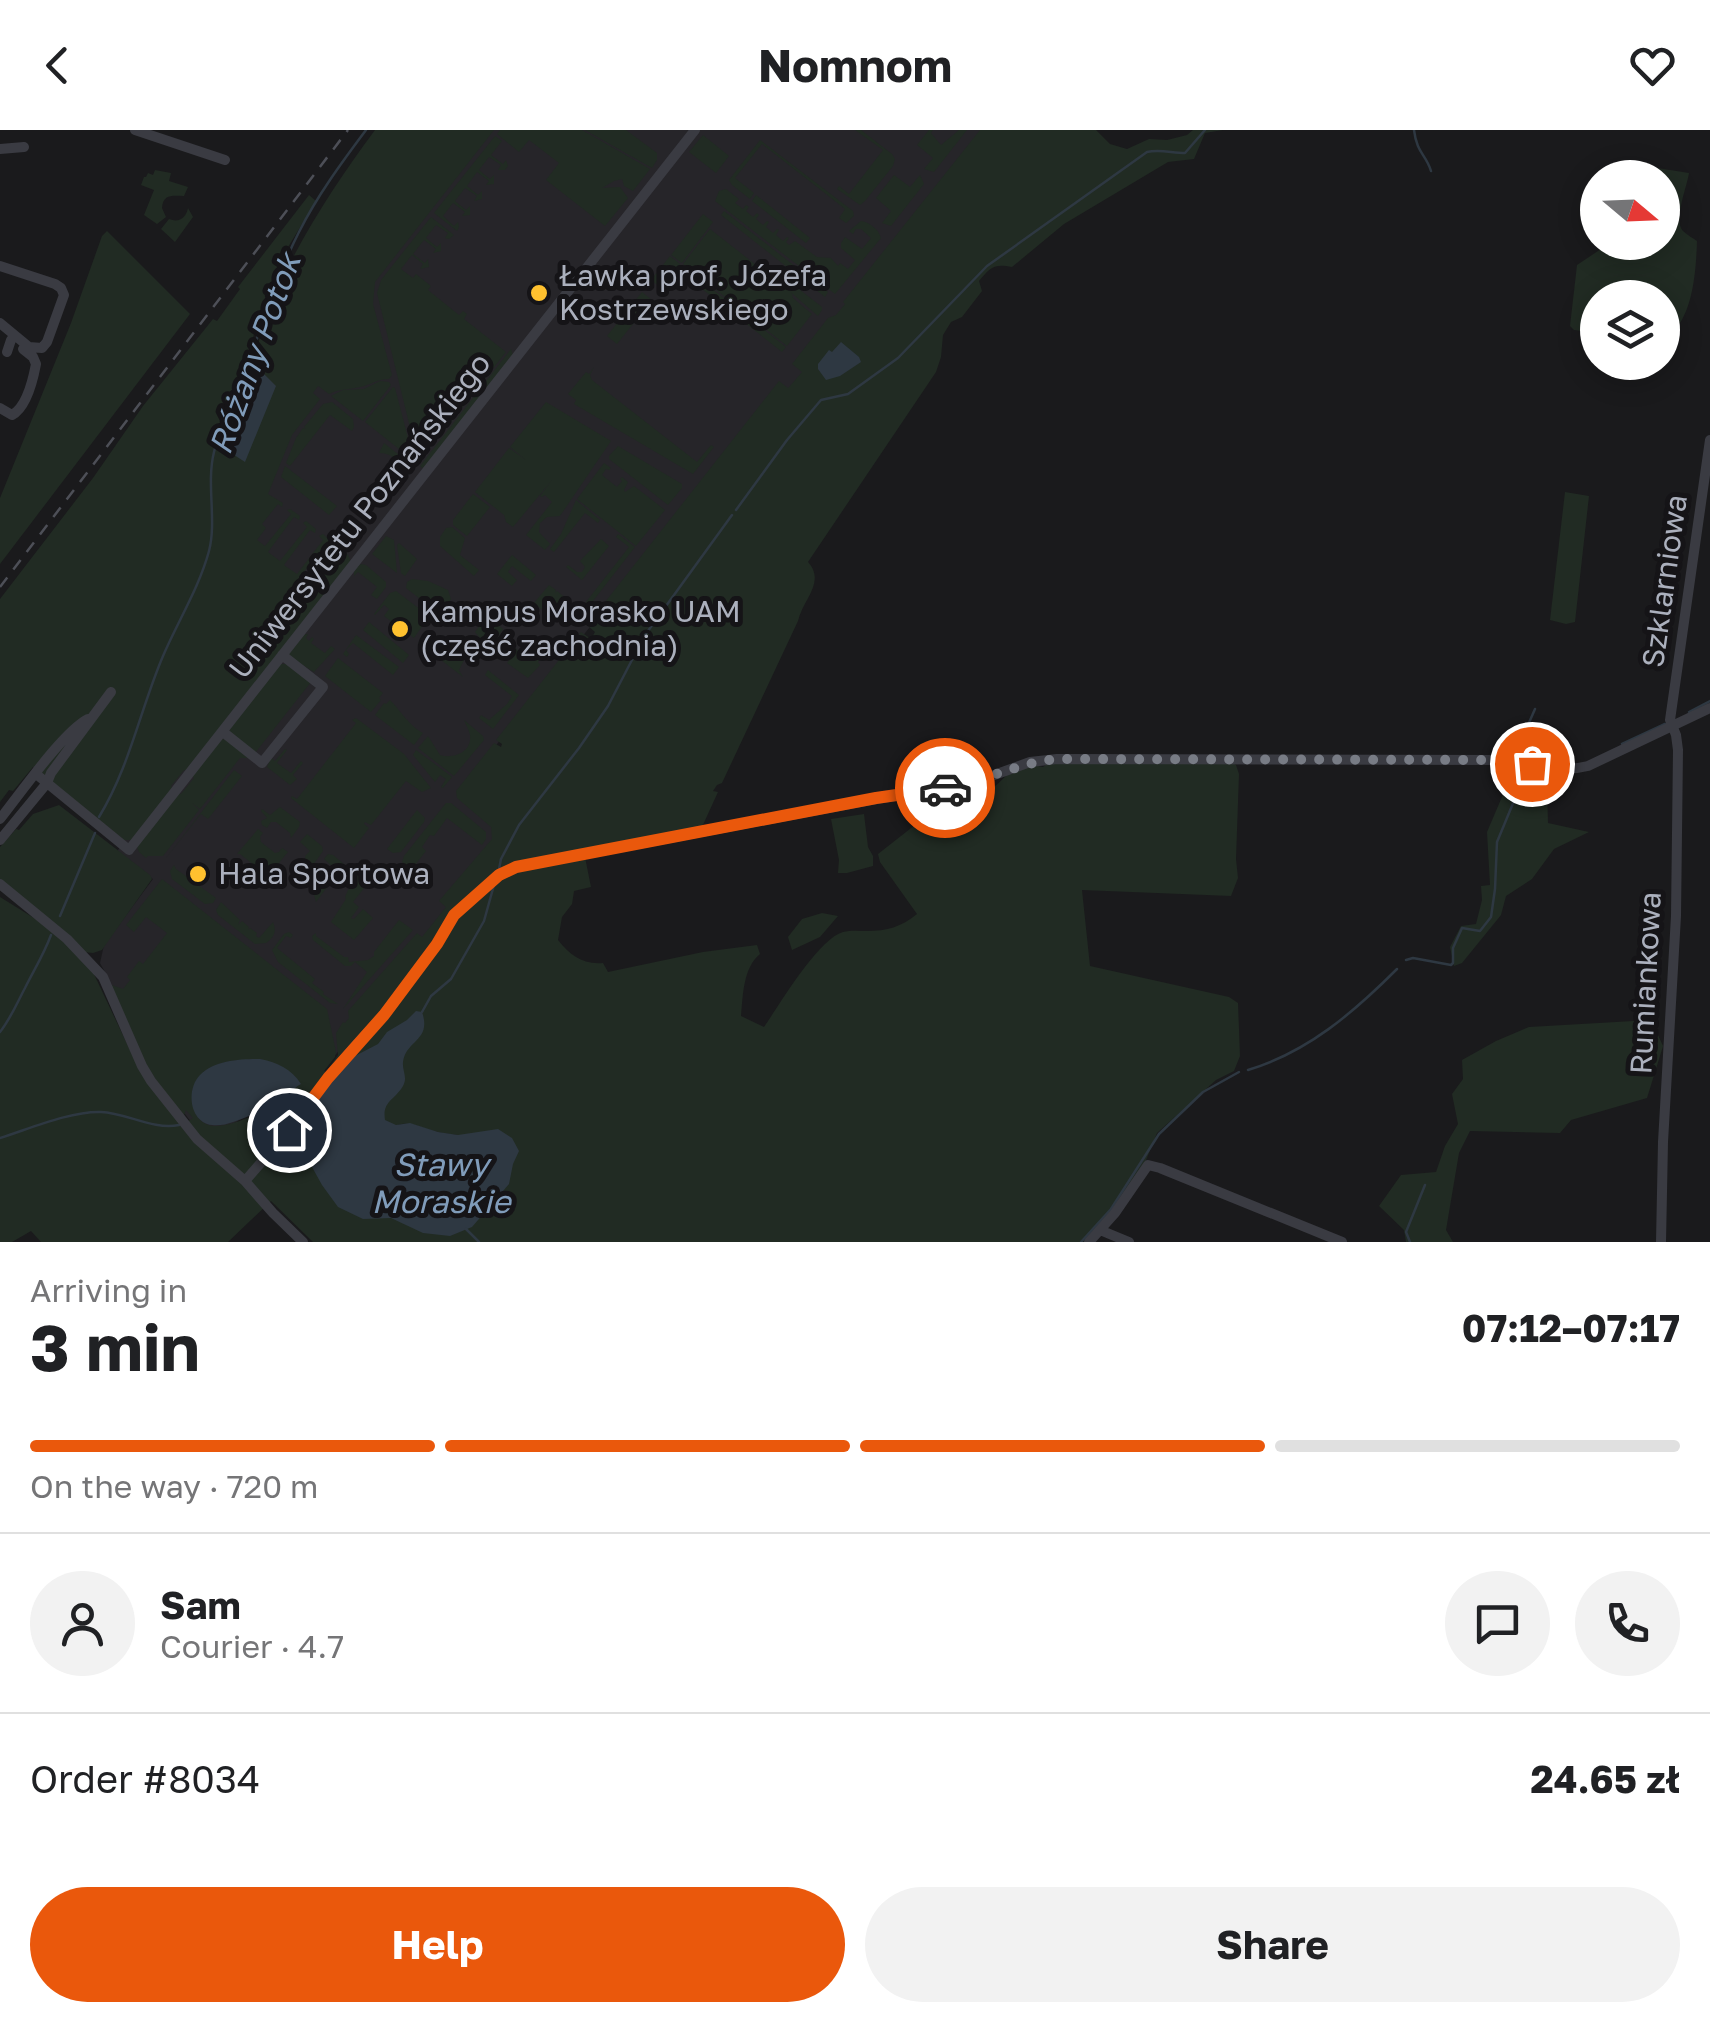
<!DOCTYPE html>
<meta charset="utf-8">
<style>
body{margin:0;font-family:"Golos Text",sans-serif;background:#f2f2f2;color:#202124;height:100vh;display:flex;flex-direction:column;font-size:38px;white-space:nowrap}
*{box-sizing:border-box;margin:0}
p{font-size:32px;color:#757577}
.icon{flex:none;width:55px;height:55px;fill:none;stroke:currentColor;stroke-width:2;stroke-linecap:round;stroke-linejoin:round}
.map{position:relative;height:1112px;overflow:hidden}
.side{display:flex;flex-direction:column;background:#fff;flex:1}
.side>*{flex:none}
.needle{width:65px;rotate:109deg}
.buttons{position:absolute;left:1580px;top:30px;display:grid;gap:20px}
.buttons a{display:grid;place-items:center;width:100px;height:100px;border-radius:50%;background:#fff;box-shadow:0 5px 25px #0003;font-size:50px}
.pin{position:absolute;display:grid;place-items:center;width:85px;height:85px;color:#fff;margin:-42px;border:5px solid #fff;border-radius:50%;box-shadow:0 2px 10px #0007}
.courier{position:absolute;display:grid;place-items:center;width:100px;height:100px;margin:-50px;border:8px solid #ea580c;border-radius:50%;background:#fff;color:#222;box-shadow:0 2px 12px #0007}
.headline em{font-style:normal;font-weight:700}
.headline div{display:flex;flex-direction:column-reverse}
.headline{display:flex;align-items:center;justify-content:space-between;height:170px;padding:0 30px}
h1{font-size:65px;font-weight:700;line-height:75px}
.bar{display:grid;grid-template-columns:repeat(4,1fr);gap:15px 10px;align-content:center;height:120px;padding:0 30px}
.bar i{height:12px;border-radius:8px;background:#e0e0e0}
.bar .on{background:#ea580c}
.bar p{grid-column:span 4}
.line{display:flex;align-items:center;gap:25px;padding:0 30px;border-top:2px solid #e0e0e0}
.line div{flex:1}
.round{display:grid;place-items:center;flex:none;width:105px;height:105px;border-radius:52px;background:#f2f2f2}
.button{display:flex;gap:20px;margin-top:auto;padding:20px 30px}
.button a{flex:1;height:115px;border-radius:60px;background:#ea580c;color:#fff;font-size:40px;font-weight:700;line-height:115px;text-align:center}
.button a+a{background:#f2f2f2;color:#202124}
header{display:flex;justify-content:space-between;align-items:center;height:130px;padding:0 30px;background:#fff;font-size:45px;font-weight:700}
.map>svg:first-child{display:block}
</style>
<header><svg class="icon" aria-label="back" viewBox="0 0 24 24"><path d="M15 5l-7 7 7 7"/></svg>Nomnom<svg class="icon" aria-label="heart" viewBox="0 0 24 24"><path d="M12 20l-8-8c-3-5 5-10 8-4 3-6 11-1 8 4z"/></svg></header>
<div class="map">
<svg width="1710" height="1112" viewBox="0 0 1710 1112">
<rect width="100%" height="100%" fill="#1a1a1c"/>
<path fill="#262529" d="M387,0H1040L681,382L459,662L502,698L434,809L319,944L205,1010L175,971L100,833L104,815L153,749L116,723L137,692Z"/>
<path fill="#212b23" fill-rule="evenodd" d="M375,0H494L375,152L373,174L392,245L389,249C378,249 374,253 364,256C351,260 341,258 329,264L318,256L313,263L320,269L292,305L268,364L283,373L282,377L278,374L262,394L266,398L257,410L265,416L291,384L287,380L290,379L300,386L299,390L294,387L268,422L280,431L307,397L303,393L306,391L316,399L315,403L310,400L284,435L297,444L323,410L319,406L323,404L332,412V415L327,413L300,447L313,457L342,420L348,425L351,432L187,641L184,640L171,656L173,659L132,710H124L33,637L13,661L9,660L0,672V469L93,348L143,276L213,189L217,191L240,159L238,157L309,65L316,71L279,132L250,216L256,220C263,200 268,179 277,160C303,103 338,50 375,0Z
M500,0H582L650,39L633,61L624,56L622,49L614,51L602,58L620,57L628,68L605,96L546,50L559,33L529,10L519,22L497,4Z
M585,0H626L657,23V30L652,38Z
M855,0H861L892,24L895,29L893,36L865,71L860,75L837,59L839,56L849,64L883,20Z
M929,0H933L931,3L941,15L959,0H967L934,42L924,39L933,28L917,15Z
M980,0H1096L1110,14L1127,19L1149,9L1167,10L1187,5L1193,0H1223L1205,3L1194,29L1168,32L1064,94L1012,137C993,133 990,138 979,151L982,161L962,187L951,192L943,205L941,227L936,242L808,432C826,452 803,469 798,491L722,653L717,655L713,661L718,662L702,697L642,711L574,722L573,729L585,727L591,757L574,761L572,774L562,787L558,810C570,825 583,835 603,833L608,842L703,822L757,815L760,824C743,838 743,865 741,886L764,897C780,874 818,809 843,802C851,800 859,801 867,801C887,801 901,797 917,784L880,732L878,724L929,684L941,683L975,660C1000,666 1003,637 1026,635C1032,634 1037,636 1043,637L1054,629L1078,625L1129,629L1169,626L1228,629L1236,635L1239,644L1236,729L1238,748L1231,766L1082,760L1090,836L1229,867L1238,873L1240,926L1234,941L1216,950L1157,1003L1142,1040L1083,1112H313L271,1071L228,1112H41L31,1101L12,1112H0V767L50,798L79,825L92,840L139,939L184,998H191L187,992L193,988L186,980L183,988L144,933L109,854L123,859L130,850L127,847L139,831L143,834L167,803L146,787L134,802L126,795L162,749L327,879L336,922L335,927L324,941L326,942L338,925L336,903L343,892L345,893L349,888L348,881L417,803L422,807L446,777L439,771L492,709L491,697L457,668L456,661L494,613L501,617L502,614L496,610L581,502L591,509L595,502L587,495L779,251L788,258L790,256L802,242L792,234L828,188L836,185L845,174L843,172ZM260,929C273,936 293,941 300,954C290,961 282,963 277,977C260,982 233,996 216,996C191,996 186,962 200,946C213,930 240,930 260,929ZM325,958C336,965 343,967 355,960L362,962L378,999L385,1001C409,987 415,997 438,1002C446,1004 454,1004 462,1006C491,1014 489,1041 483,1065L433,1086L391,1088L384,1056L369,1005L357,994L345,989L334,991L307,1001L316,982L317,969Z
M703,5L729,26L716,43L689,22Z
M495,6L502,11L491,25L503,34L506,30L508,36L505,40H498L501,35L489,27L479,40L490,49L494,45V54L486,55L489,51L477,42L467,56L478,65L482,61V69L474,71L477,66L465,58L455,71L466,80L470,76V85L462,86L465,82L453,73L443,86L454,96L458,92L459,97L457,101L434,83Z
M760,10L853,81L854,86L846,93L839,88L845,79L762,14L735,48L754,63L750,69L732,55L729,50Z
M1651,37L1689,43C1687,57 1673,91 1683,101C1687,105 1693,108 1697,111C1696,141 1693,195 1663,208L1662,168H1598L1597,203L1574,200L1570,196L1577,135L1610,113L1662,112V48L1649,47Z
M155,40L171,43L169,51L188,57L184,66C174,66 163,63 162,78L166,87L157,94L144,85L154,60L141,55L144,47H146L148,43L153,45Z
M894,45L910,57L920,45L924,54L891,96L882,93L891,81L876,68Z
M726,59L739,69L735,73L743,79L746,75L749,77L746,81L753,87L757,83L759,85L756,89L763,95L767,91L769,92L766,97L773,103L777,99L779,100L776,105L783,111L787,107L789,108L786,112L789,115L795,111L817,127L831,128L838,136L840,133L848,139L855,130L841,118V113L845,107L862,119L871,108L861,99H856L853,104L849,101L861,91C870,92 879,100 881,108L835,164L715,71L719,61Z
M756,65L810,108L806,113L752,71Z
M188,78L193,87L175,112L161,99L169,89C179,93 186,88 188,78Z
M724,81L828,162L825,167L721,85Z
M703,84L713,92L682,133L671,125Z
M431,87L454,105L449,109L445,108L448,103L436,95L426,108L437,117L441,113V121L433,123L436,119L424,110L413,124L425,133L428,129L429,137L420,139L423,134L412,125L401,139L413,148L416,144L431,156L428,160L459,185L463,181L467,184L464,189L506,222L435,312L426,305L422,309L430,316L418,330L377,163L381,150Z
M710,99L792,163L793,168L812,184L787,216L683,134Z
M107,101L190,184L0,434V368L71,193L102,106Z
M670,126L680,134L661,158L651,150Z
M767,134L822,177V180L818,186L764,139Z
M682,135L786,217L782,222L678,140Z
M642,162L652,170L617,214L607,206Z
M511,219L513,225L424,339L420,336Z
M594,237L590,245L592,250L697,332L711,315L714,317L693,344L574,274L576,270L568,264L586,242L589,244Z
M380,251L389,252L391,255L363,291L331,266L343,260L364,259Z
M393,257L395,258L414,331L365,292Z
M332,272L353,289L354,297L352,301L330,285L290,336L286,333L296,308L303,298L306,299L304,297L323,274Z
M546,272L611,311L560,386L547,387L540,393L539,402L550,414L545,420L526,405L552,372L545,365L542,367L540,366L552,350L513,397L506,392L504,385L475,362L509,318L526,330L510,317Z
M384,313L413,336L396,359L390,354L401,341C398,329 391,323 379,323Z
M618,316L682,354V358L668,375L609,329V326Z
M604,333L611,338L609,340L606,339L602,345L617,357L622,351L620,349L622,347L628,352L624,360L625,362L634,356L665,380L636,416L577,369Z
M285,336L337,376L329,385L281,347Z
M1565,362L1589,366L1575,492L1566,494L1550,490Z
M473,364L490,377L467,406L453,395V390Z
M576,370L600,390L598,393L585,383L554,422L550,419L561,404Z
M452,397L465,408L460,425L479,440L474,446L440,416V407L446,398Z
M618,404L635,417L579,489L575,486L629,417L616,407Z
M386,406L394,410L397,443L372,424Z
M601,409L609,416L582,450L566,437L568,435L577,442H582L585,437L580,431Z
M399,413L417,429L405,446L401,443L397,415Z
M512,425L536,445L531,451L512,436L508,442L517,450L512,456L497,444Z
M361,434L366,435L386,452V457L377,469L371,465L377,457L358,442L354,446V439Z
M412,449L428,451L448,460L451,469L443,482L438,483L406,458L407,452Z
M549,455L556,460L555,463L557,461L567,469L552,488L534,473Z
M396,461L429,486L414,508L384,486L389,479L384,475L375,485L374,484L390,463Z
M487,486L503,499L498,506L500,508L490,520L475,502Z
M369,492L409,525L403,533L363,500Z
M428,502L464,530L459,540L463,547L428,520L432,514L428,510L422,516L418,513Z
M307,504H308L306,508L309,511L312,507L314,509L311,513L325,523L331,516L335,519L314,542L291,528L289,524L303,505Z
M356,505L399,537L393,545L353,513L346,520L349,524L347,527L343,524Z
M538,507L547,514V520L538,532L540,535L528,548L507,533L510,529L502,523L498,527L492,521L500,510L503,512L505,510L524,525L533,526L537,521L535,512Z
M338,528L383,563L379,568L381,570L371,582L325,546Z
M280,534H287L311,552L255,623L230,603V598Z
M488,540L519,565L493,599L479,588L481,585L489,590L507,574L512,566L485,545Z
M390,570C401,581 410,597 423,603L414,615L375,585L384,573L386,574Z
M356,588L404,624L431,658L422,662L406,651L371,695L365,692L364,694L369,698L354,718L291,668L292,666L297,669L356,593L352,590Z
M464,590L483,606L484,610L454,646L418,618L428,606L440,625C453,629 472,623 470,605C469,600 466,595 464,590Z
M225,609L251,628H240L200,679L192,673L199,680L163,726H148L146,728L139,722L137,717L178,663L181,664L194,648L192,646L221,610Z
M285,619L287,620L277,633L291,643L301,631L303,633L293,645L297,649L290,655L267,637L271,628L275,631Z
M416,620L452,647L443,658L441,657L446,649L440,645L435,652L413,625Z
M1516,634L1524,637L1525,652L1547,657L1548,693L1589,702L1554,719L1532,749L1506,766L1501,785L1462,833L1454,836L1450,817L1461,796L1476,794L1482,770L1481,756L1490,755L1487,702Z
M234,640L242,646L208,689L201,684L166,728Z
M446,673H451L486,702V709L482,715L447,688L434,706L430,705L422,717L426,721L411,740L402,732L404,726Z
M59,675L150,745L152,749L102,820L93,823L84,822L0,751V717L16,699L19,700L33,684Z
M280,677L300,692L299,697L291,708L290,703L276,692H271L267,698L262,695L261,691L267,688L261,681L262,679L270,685Z
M417,680L425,688L424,692L401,722L393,723L387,719Z
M864,684L868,717L873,726V736L847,743H838L839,730L831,689Z
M258,699L263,703L260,707L261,712L275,723L279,722L282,718L288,722L269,745L270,748L240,724H237Z
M307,704L322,716L323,721L301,752H290L306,732L305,726L310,721L300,712Z
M328,724L333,725L366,752L365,757L353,772L359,777L351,788L354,789L363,779L373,788L354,810L331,792L346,769L345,767L348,760L354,756L341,746L338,751L331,752L316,772L313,761L333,737L324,729Z
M174,735L176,739L216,768L213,773L205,774L172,749L170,741Z
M221,772L240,790L238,795L242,791L249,797L248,800L250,798L257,803L256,806L259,808L273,792C277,801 274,808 266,813L255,814L218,785L216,780Z
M822,783L838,786L820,807L792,820L788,807L802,789Z
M399,790L413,800L343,879L367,842L355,832L351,836H345L313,810L312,806L316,803V806L344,827H348L349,832L368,830L374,826V822Z
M289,802L293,805L291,808L286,806L277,818L315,849L312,853L324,862L323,864L338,874L330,873L278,832L272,820L284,804Z
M1651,890L1663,916L1647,968L1571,990L1560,1003L1470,1001L1459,1023L1446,1100L1453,1112H1406L1404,1100L1379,1076L1401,1045L1436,1042L1445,1016L1458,994L1452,964L1463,949L1462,930L1496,911L1529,897Z"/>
<path fill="#2e3842" d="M841,212L859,227L861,232L840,246L826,250L818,239V234L829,220L832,222Z
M257,241H261L276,256L245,332L228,321L241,285L245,284L250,271L247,268Z
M416,881L422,882C432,911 406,910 403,932C402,941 408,947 403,956C395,970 382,971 385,990L396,995L410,993L438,1002L458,1005L498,999L512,1008L519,1021L513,1034L509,1054L472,1097L450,1106L423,1103L391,1088L363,1089L338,1077L322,1055L302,1019L301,1010L316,982L317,969L343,935L353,927L378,914L387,902L407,890Z
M260,929C276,932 292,939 301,954C291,959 288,969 279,975C271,981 259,983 249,986C238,990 224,997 212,995C189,992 186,959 200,945C215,930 241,929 260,929Z"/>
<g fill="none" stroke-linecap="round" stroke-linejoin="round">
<path stroke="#2e3842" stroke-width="2.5" d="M1414,0C1417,24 1426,24 1431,41
M736,380L787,310L821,270L848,264L898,228L987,136L1147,22C1160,19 1172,23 1185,23L1205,0
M1689,582L1710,571
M1622,614L1665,594
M1531,630L1521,626L1517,620L1535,579
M99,687C130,636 140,580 163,526C178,491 199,458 209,421C217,390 206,354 214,322C221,294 236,271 245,244C261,197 276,147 299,102C317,66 342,32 366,0
M499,739L501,729L519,695L579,618L608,576L645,505L732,385
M60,786L95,703
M1406,830L1413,828L1451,835L1453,833V818L1462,798L1480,801L1491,787L1495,759L1497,712L1514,671L1519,637
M422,882L431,866L451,849L484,791L494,755
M0,902C11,888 17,873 25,858C34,840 44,824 51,805
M1248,940C1308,922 1354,882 1397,839
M0,1008C29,999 70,981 101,982C127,983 152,1000 179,995
M466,1099L479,1112
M1081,1112L1111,1079L1159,1004L1203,962L1239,942
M1410,1112L1406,1102L1425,1055"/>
<path stroke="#3a3b42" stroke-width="10" d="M135,0L225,30
M0,19L24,17
M0,136L55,154L61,158L64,165L47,212L42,218L29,217L0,193
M7,222L11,210
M0,278L12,285C27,277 33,250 36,234L33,227L23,219
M223,602L262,633L323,557L282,525
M36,644L129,720L695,0
M0,689C20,664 63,602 88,589
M0,710L47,653L51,643L111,562
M0,754L67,809L103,847L142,936L151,951L197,1009L245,1051L273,1083L303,1112
M245,1051L294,995L328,948L355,916L384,885L437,814L454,785L499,745L517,737L876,669L947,658L975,652L1030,632L1057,629L1511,630C1538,636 1561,643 1588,636L1710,578
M1100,1100L1129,1112
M1089,1112L1115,1083L1148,1035L1160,1038L1342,1112
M1661,1112L1663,1012L1676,786L1678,620L1676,605L1670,590L1710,310"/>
<path stroke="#4d4f57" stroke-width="2.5" stroke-dasharray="12 10" stroke-linecap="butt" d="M0,457L348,0"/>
</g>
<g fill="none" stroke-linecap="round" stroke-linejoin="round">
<path stroke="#787c85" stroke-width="10" stroke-dasharray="0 18" d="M945,658C984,651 1019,633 1057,629L1511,630L1532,634"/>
<path stroke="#ea580c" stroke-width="12" d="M289,1000L328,948L384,885L437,814L454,785L499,745L516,737L876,668L945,658"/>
</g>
<g fill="#ffc12f" stroke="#151417" stroke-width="4">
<circle cx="539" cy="163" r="10"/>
<circle cx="400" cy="499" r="10"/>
<circle cx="198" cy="744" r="10"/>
</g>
<g text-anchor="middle" stroke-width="10" stroke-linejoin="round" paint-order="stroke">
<g font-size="30" fill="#abb0bd" stroke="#151417" text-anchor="start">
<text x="559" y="156">Ławka prof. Józefa<tspan x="559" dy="34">Kostrzewskiego</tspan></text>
<text x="420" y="492">Kampus Morasko UAM<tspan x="420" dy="34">(część zachodnia)</tspan></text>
<text x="218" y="754">Hala Sportowa</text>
</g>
<g font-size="30" fill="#abb0bd" stroke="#151417">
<text transform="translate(360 386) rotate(-52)" y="10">Uniwersytetu Poznańskiego</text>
<text transform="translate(1665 451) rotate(-82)" y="10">Szklarniowa</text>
<text transform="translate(1646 853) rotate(-87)" y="10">Rumiankowa</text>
</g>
<g font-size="32" font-style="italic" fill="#809cba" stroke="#151417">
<text transform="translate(255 224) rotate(-70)" y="11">Różany Potok</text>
<text x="441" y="1046">Stawy<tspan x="441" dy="37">Moraskie</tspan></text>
</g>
</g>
</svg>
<div class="buttons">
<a><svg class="needle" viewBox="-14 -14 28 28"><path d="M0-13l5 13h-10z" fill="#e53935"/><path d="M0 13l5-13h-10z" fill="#757577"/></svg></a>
<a><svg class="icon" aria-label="layers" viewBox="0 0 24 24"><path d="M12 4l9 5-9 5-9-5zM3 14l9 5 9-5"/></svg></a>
</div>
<div class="pin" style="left:1532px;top:634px;background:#ea580c"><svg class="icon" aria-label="bag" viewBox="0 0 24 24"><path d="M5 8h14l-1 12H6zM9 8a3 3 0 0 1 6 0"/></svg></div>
<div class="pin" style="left:289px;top:1000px;background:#1f2937"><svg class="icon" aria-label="home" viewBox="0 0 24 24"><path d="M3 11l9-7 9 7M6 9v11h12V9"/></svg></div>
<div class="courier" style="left:945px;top:658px"><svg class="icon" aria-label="car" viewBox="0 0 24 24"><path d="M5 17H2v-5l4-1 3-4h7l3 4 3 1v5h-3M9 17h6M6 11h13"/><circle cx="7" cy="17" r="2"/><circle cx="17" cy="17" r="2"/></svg></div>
</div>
<section class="side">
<div class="headline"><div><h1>3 min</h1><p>Arriving in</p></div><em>07:12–07:17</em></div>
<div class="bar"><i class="on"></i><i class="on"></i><i class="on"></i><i></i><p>On the way · 720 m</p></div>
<div class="line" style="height:180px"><a class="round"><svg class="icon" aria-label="person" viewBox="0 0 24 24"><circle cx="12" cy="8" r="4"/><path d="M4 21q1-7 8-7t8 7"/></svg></a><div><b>Sam</b><p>Courier · 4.7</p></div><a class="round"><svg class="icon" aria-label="chat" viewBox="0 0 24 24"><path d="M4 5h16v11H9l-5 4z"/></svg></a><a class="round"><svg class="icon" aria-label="phone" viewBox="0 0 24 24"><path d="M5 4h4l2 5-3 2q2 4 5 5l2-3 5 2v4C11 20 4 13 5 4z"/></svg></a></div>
<div class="line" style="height:130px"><div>Order #8034</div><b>24.65 zł</b></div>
<div class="button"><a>Help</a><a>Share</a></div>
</section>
